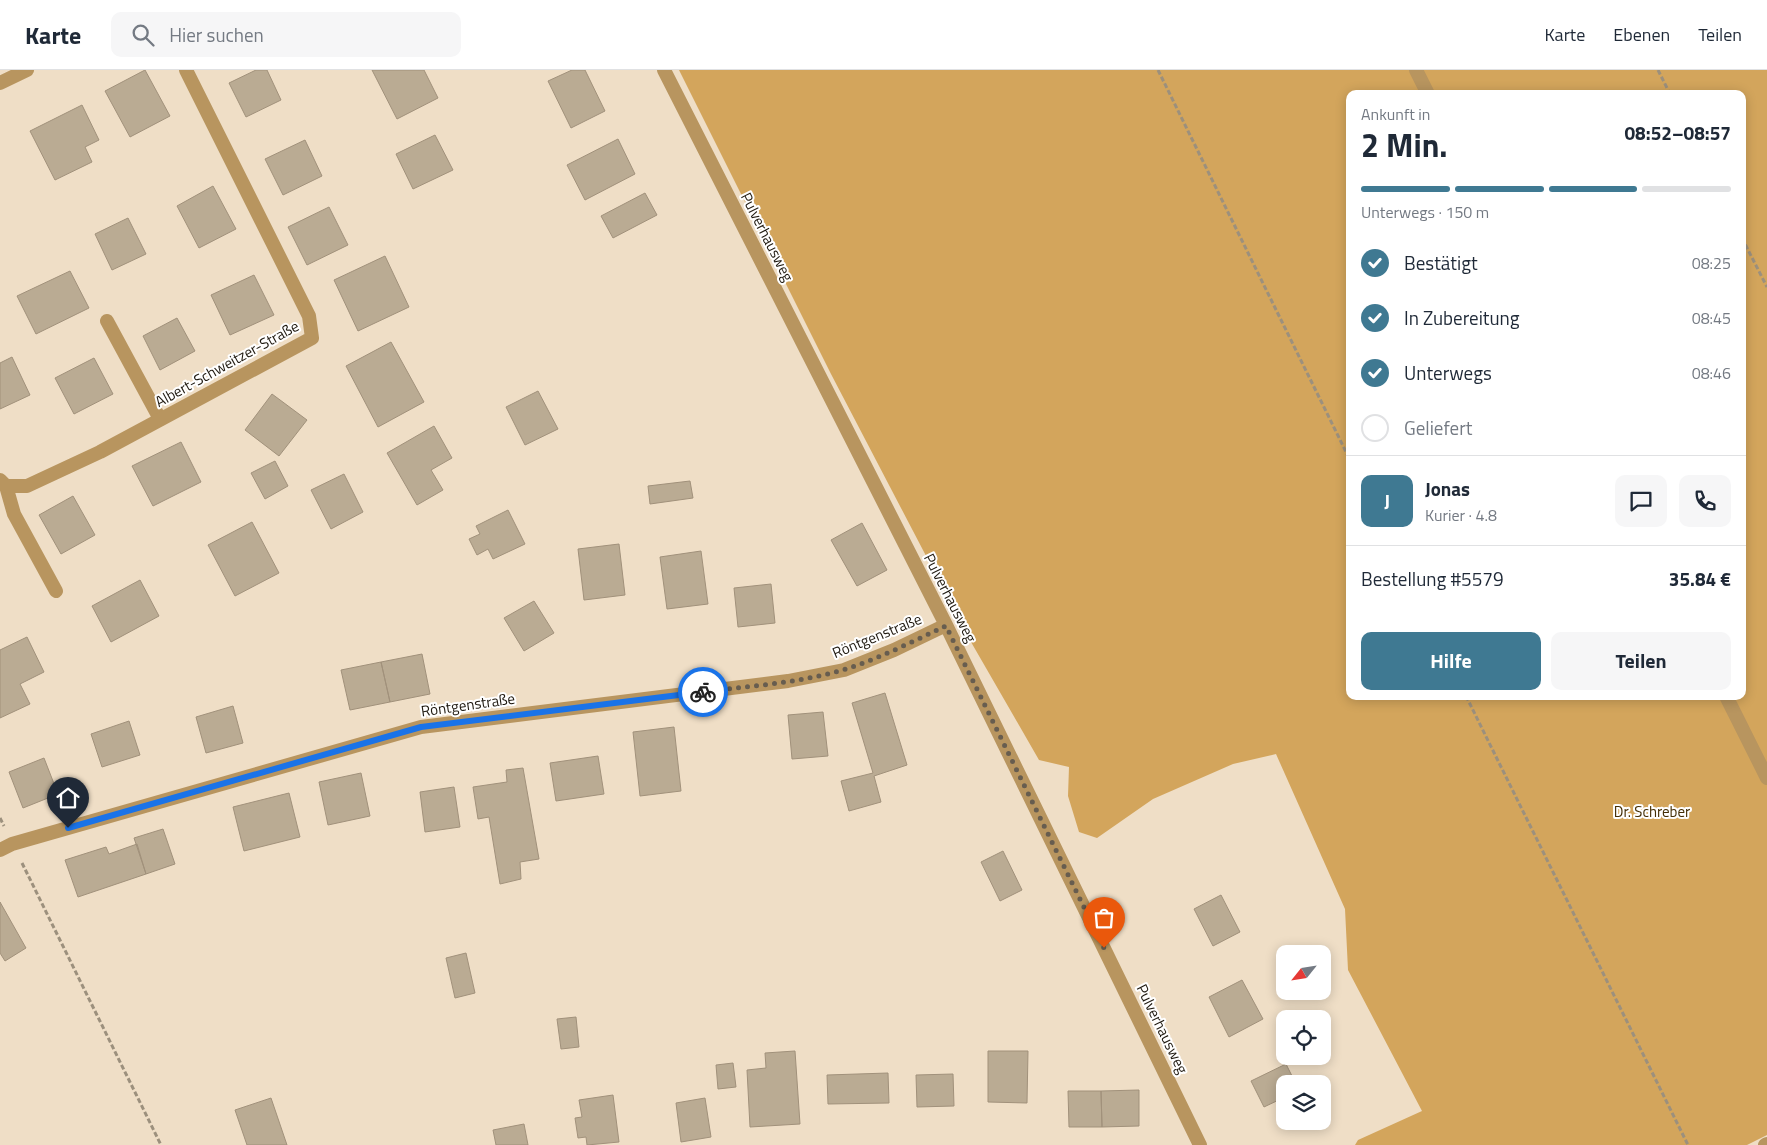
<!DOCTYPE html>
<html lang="de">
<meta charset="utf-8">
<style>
body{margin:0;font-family:"Titillium Web",sans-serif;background:#f6f6f7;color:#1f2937;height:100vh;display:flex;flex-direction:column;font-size:19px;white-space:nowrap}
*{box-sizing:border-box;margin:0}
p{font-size:16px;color:#747a83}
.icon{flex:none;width:28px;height:28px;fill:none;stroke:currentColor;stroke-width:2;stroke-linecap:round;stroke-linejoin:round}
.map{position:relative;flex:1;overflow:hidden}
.panel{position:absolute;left:1346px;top:20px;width:400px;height:610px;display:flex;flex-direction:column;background:#fff;border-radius:10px;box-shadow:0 2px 12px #0003}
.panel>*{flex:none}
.needle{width:32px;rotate:240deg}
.buttons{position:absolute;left:1276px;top:875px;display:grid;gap:10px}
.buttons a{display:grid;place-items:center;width:55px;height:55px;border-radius:10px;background:#fff;box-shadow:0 2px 12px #0003;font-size:25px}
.pin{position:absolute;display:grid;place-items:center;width:42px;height:42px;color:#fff;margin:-51px -21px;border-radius:50% 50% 50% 0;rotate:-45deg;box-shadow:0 0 5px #0007}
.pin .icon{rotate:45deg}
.courier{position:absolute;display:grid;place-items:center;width:50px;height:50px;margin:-25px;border:4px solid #1a73e8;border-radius:50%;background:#fff;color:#222;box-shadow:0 1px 6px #0007}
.overview em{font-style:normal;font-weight:700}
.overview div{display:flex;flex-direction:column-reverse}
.overview{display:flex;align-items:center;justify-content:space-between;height:85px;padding:0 15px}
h1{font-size:32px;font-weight:700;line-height:38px}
.bar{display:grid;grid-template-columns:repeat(4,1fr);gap:8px 5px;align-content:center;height:60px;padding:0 15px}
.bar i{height:6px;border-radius:4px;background:#e0e1e3}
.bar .selected{background:#3f7992}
.bar p{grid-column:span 4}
.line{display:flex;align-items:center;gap:12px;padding:0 15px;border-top:1px solid #e0e1e3}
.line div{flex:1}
.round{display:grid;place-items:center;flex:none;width:52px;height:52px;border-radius:10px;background:#f6f6f7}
ol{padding:0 15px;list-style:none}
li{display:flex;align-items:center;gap:15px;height:55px}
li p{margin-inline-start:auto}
li .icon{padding:5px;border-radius:50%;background:#3f7992;color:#fff;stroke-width:4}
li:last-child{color:#747a83}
li i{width:28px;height:28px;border:2px solid #e0e1e3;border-radius:50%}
.primary-button{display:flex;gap:10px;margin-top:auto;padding:10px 15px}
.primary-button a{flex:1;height:58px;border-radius:10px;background:#3f7992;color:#fff;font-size:20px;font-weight:700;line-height:58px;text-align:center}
.primary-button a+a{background:#f6f6f7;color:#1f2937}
header{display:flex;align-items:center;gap:30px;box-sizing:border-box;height:70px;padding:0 25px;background:#fff;border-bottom:1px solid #e0e1e3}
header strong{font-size:24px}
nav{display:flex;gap:28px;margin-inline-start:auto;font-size:18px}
.search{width:350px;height:45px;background:#f6f6f7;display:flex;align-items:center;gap:12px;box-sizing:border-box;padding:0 18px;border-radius:10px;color:#747a83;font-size:19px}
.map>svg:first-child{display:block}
</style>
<header>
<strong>Karte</strong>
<div class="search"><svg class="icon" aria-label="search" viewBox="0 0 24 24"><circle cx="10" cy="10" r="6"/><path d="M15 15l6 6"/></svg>Hier suchen</div>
<nav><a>Karte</a><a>Ebenen</a><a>Teilen</a></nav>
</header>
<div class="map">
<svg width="1767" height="1075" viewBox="0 0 1767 1075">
<rect width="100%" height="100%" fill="#efdec6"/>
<path fill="#d3a55c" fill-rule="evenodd" d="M679,0H1767V1065L1747,1075H1355L1358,1070L1422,1041L1348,900L1345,839L1276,684L1233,694L1153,729L1097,768L1079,762L1068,726L1069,697L1039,690L971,572L831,304ZM1350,24H1742V626H1350Z"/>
<path fill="#baab93" stroke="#a1917b" d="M145,0L170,46L130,67L105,21Z
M256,0H267L281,30L246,47L229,13Z
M372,0H424L438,28L397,49Z
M572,0H585L605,41L571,58L548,11Z
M82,35L99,70L85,77L92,92L55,110L30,61Z
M435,65L453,100L413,119L396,84Z
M618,69L635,104L585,130L567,95Z
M305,70L322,106L283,125L265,89Z
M213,116L236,159L199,178L177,136Z
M645,123L657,145L613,168L601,146Z
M329,137L348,175L307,195L288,157Z
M128,148L146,184L112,200L95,164Z
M385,186L409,237L358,261L334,210Z
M70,201L89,238L36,264L17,226Z
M254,205L274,245L230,265L211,225Z
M177,248L195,281L160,300L143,266Z
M391,272L424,332L378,357L346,296Z
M12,287L30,325L0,339V293Z
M94,288L113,324L74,344L55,308Z
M538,321L558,359L525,375L506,337Z
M272,324L307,350L279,386L245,360Z
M434,356L452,388L431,400L443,420L417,435L387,383Z
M181,372L201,412L153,436L132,396Z
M275,391L288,416L265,429L251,403Z
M344,404L363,442L331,459L311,420Z
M690,411L693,428L650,434L648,416Z
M73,426L95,465L61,484L39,445Z
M508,440L525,474L493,489L488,479L477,485L469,469L480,464L476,456Z
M252,452L279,503L235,526L208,475Z
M862,453L887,500L857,516L831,470Z
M619,474L625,525L584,530L578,479Z
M701,481L708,534L667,539L660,487Z
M140,510L159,546L111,572L92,536Z
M771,514L775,553L738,557L734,518Z
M534,531L554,563L524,581L504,548Z
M27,567L44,602L20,614L30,634L0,648V580Z
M422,584L430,624L390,632L381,592Z
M381,592L390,632L350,640L341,600Z
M885,623L907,695L874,706L881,732L849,741L841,711L873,703L852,633Z
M233,636L243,673L206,683L196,647Z
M823,642L828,686L792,689L788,645Z
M129,651L140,685L102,697L91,664Z
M674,657L681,721L640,726L633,662Z
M598,686L604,724L556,731L550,693Z
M44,688L58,724L23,738L9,702Z
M523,698L539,789L520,792L521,809L500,814L489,747L478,749L473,717L507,712L506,700Z
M361,703L370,746L328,755L319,712Z
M454,717L460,757L425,762L420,722Z
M289,723L300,767L244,781L233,737Z
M163,759L175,794L146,804L134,768Z
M137,774L146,804L78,827L65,790L106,777L109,784Z
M1003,781L1022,820L1000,831L981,792Z
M1221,825L1240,862L1213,876L1194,839Z
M0,832L26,878L5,891L0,883Z
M466,883L475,923L455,928L446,888Z
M1242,910L1263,949L1229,967L1209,927Z
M576,947L579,977L561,979L557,949Z
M795,981L800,1054L750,1057L747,1000L766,998L765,983Z
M988,981H1028L1027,1033L988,1032Z
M733,993L736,1017L718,1019L716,995Z
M1286,994L1296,1014H1285V1027L1264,1037L1251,1011Z
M888,1003L889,1033L828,1034L827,1005Z
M953,1004L954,1036L917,1037L916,1005Z
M1139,1020V1056L1102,1057L1101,1021Z
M1068,1021H1101L1102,1057H1069Z
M613,1025L619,1072L587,1075L586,1067L578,1068L575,1048L582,1047L579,1030Z
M271,1028L287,1075H247L235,1040Z
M705,1028L711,1067L681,1072L676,1033Z
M524,1054L528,1075H496L493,1060Z"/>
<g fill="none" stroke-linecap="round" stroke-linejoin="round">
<path stroke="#9c907d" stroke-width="3" stroke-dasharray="5 2.5" stroke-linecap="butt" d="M1158,0L1350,390
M1658,0L1670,24
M1742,168L1767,217
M1466,626L1688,1075
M0,748L4,756
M22,793L161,1075"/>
<path stroke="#b8955f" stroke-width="14" d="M1416,0L1428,24
M107,251L160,349
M6,416L14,444L56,521
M1726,626L1767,708
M1765,1075L1767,1074"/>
<path stroke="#b8955f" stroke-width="14" d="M664,0L946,555L1200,1075
M0,13L27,0
M0,410L6,416H27L100,382L312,268L309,246L186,0
M0,780L12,774L421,657L788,611L844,600L894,580L946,555"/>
</g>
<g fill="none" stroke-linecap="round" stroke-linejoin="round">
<path stroke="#675d4f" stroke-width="5" stroke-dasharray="0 9" d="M703,622C749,616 798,613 843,600C879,589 913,571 946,556L1104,878"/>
<path stroke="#1a73e8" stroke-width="6" d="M68,758L421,657L703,622"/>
</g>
<g text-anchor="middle" stroke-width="4" stroke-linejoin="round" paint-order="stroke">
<g font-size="15" fill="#1e180f" stroke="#fff">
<text transform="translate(767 167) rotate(63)" y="5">Pulverhausweg</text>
<text transform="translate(227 294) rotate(-29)" y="5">Albert-Schweitzer-Straße</text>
<text transform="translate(950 528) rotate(63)" y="5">Pulverhausweg</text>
<text transform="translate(877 566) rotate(-22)" y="5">Röntgenstraße</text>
<text transform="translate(468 635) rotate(-8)" y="5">Röntgenstraße</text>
<text transform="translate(1162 959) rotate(64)" y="5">Pulverhausweg</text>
</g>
<g font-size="15" fill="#432d04" stroke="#fff">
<text x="1652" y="747">Dr. Schreber</text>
</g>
</g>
</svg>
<div class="buttons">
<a><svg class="needle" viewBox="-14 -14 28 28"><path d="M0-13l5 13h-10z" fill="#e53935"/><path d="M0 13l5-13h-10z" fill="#747a83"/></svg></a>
<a><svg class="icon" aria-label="locate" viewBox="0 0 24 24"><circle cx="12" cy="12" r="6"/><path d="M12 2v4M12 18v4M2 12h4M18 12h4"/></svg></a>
<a><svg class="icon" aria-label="layers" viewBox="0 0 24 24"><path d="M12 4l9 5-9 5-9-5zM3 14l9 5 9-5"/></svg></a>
</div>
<div class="pin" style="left:1104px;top:878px;background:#ea580c"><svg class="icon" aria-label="bag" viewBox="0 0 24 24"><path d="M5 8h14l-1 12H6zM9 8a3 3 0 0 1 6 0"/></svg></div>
<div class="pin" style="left:68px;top:758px;background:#1f2937"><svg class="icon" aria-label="home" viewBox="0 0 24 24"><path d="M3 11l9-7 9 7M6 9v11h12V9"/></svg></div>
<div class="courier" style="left:703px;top:622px"><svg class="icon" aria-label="bike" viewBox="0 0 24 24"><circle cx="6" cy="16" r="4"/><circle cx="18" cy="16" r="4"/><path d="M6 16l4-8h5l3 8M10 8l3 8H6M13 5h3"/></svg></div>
<section class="panel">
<div class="overview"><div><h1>2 Min.</h1><p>Ankunft in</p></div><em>08:52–08:57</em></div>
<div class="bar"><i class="selected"></i><i class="selected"></i><i class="selected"></i><i></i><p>Unterwegs · 150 m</p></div>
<ol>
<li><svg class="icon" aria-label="check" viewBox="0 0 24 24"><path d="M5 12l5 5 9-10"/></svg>Bestätigt<p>08:25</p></li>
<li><svg class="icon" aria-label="check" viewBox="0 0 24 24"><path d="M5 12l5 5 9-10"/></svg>In Zubereitung<p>08:45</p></li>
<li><svg class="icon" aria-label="check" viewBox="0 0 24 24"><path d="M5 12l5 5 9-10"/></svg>Unterwegs<p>08:46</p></li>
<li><i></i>Geliefert</li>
</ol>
<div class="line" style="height:90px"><b class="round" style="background:#3f7992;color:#fff">J</b><div><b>Jonas</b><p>Kurier · 4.8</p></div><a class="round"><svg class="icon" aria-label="chat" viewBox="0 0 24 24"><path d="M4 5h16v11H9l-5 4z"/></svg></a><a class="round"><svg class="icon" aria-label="phone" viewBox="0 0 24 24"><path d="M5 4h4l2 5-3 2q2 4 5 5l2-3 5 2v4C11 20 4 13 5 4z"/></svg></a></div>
<div class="line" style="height:65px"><div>Bestellung #5579</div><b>35.84 €</b></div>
<div class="primary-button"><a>Hilfe</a><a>Teilen</a></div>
</section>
</div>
